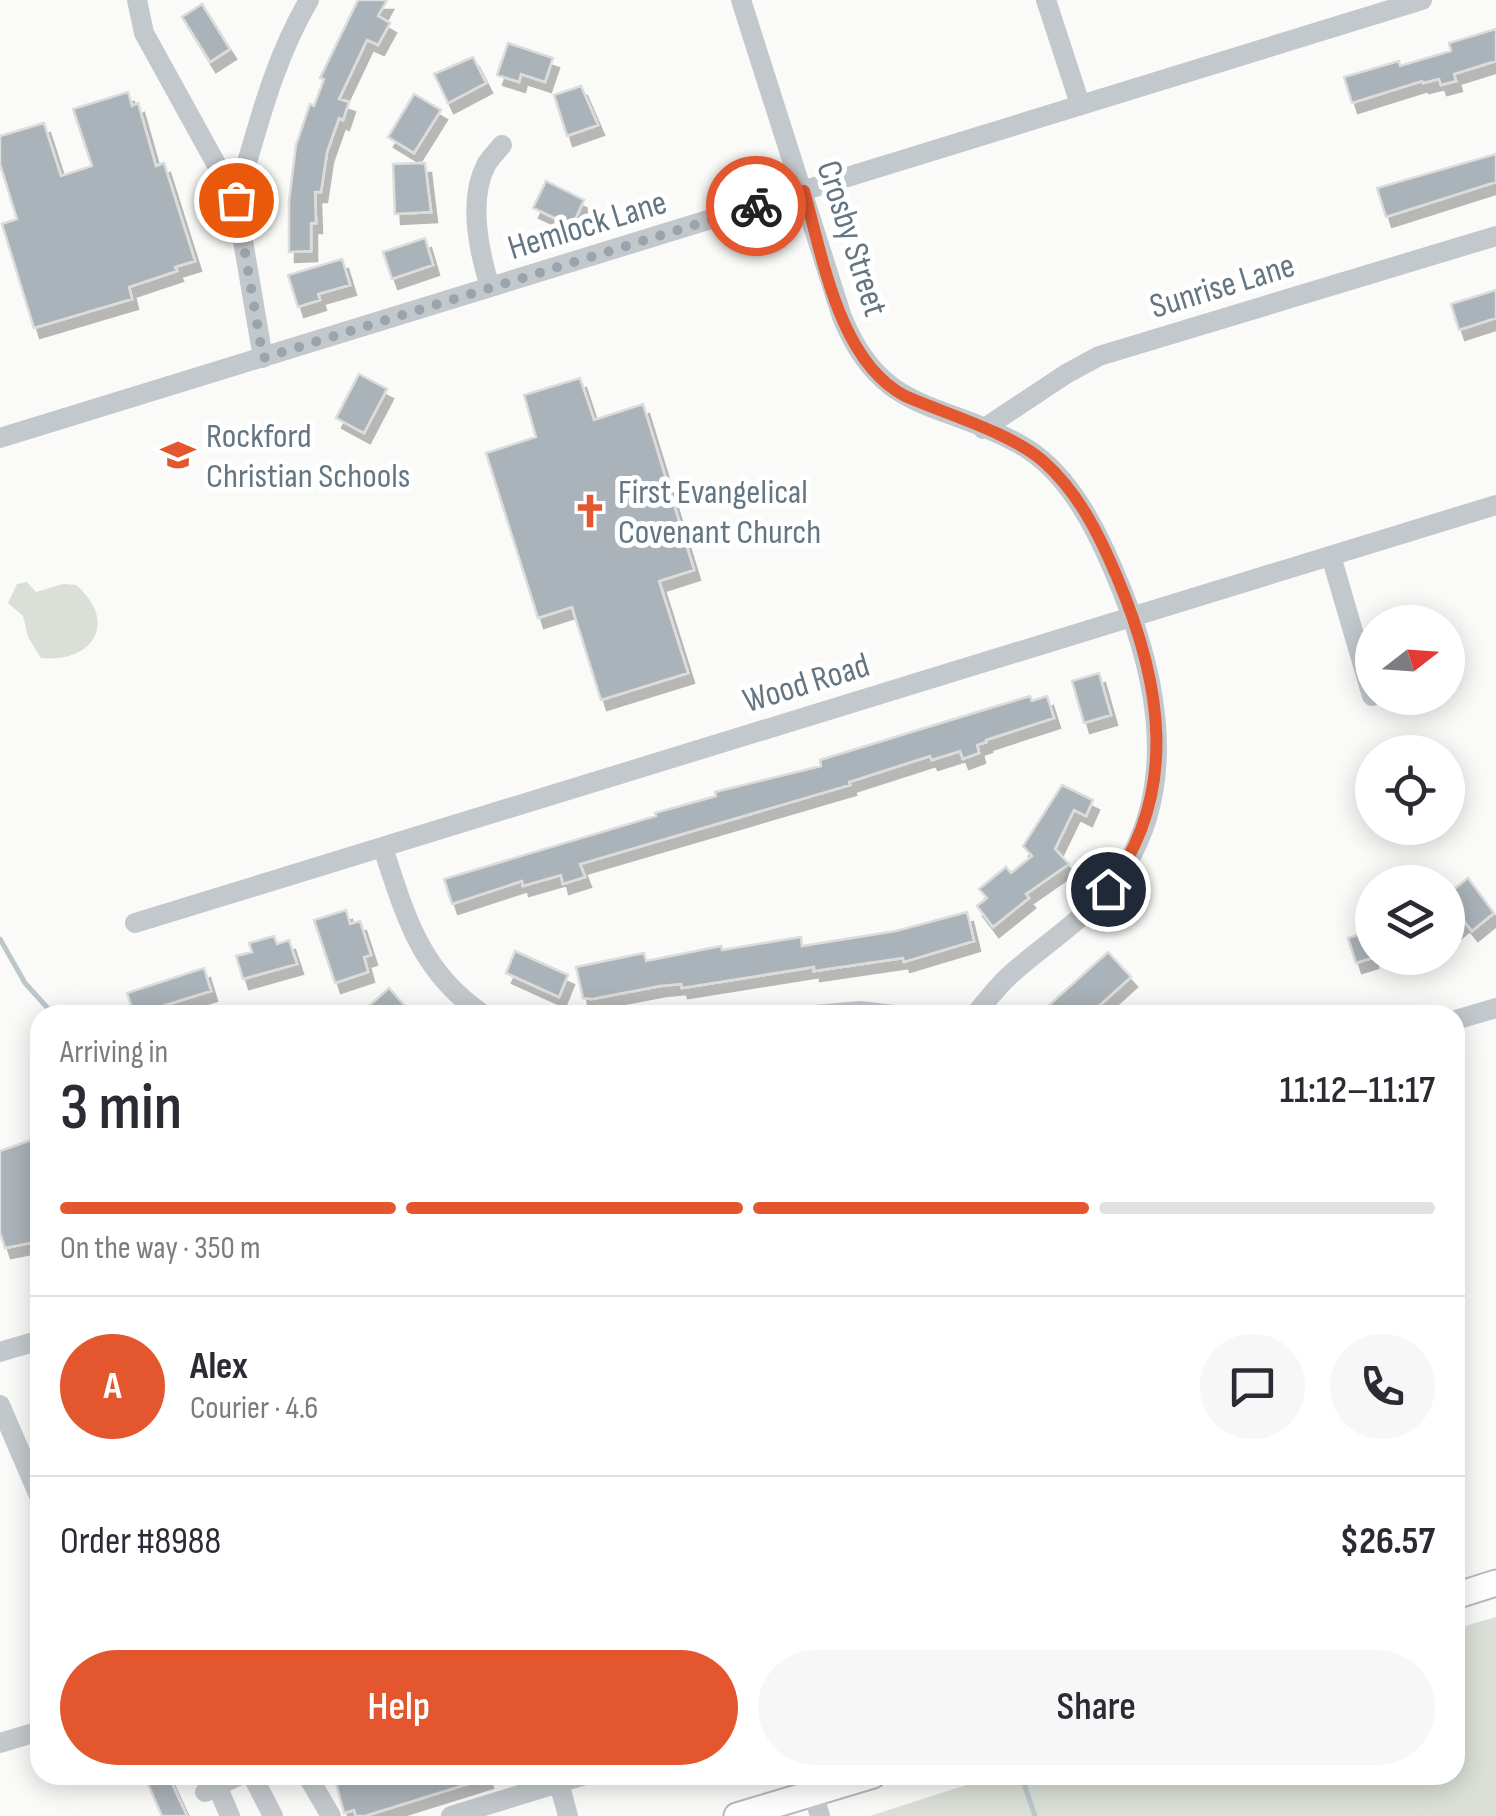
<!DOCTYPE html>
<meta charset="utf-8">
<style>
body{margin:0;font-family:"Sofia Sans Condensed",sans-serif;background:#f7f7f7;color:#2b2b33;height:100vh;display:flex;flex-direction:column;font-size:38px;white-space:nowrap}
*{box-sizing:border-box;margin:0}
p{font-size:32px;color:#7c7c81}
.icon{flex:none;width:55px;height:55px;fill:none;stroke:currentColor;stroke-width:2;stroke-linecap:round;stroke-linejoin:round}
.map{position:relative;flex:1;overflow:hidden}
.drawer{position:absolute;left:30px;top:1005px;width:1435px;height:780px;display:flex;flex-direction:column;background:#fff;border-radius:30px;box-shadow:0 5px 25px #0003}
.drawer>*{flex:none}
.needle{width:65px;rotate:73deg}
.controls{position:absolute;left:1355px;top:605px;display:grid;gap:20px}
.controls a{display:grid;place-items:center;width:110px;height:110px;border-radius:50%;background:#fff;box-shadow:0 5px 25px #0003;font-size:50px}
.pin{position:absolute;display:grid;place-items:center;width:85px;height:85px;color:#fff;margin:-42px;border:5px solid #fff;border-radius:50%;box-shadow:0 2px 10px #0007}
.courier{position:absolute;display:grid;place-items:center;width:100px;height:100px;margin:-50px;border:8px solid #e4572e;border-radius:50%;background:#fff;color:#222;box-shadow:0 2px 12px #0007}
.headline em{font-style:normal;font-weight:600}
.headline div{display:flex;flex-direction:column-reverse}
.headline{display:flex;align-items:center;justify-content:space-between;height:170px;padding:0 30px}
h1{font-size:65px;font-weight:600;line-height:75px}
.bar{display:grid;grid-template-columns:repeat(4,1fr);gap:15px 10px;align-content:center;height:120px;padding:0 30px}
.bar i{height:12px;border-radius:8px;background:#e1e1e2}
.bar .active{background:#e4572e}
.bar p{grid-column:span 4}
.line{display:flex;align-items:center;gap:25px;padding:0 30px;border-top:2px solid #e1e1e2}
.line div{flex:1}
.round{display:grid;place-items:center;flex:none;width:105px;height:105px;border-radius:52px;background:#f7f7f7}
.button{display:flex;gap:20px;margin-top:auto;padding:20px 30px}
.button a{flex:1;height:115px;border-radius:60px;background:#e4572e;color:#fff;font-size:40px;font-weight:600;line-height:115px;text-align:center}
.button a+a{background:#f7f7f7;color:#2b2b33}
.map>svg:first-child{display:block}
</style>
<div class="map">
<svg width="1496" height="1816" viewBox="0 0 1496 1816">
<defs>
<filter id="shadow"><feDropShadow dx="6" dy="10" stdDeviation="0" flood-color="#0004"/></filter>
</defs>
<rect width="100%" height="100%" fill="#fafaf8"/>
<path fill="#dadfd7" d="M27,582L36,592L63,584L76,585C119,622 93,663 41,658L28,637L23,616L8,603L17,584Z
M1496,1617V1816H870L997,1775H1455V1629Z"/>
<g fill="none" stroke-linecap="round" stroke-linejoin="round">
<path stroke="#bbc7cb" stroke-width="5" d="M0,939L25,983L54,1015
M1021,1775L1035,1816"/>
</g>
<path fill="#aab3b9" stroke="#dcdcda" stroke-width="2.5" filter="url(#shadow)" d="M358,0H387L378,16L390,23L378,45L367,40L339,99L349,102L343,120L339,118L327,152L321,192H315L316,223H311V251L289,252V201L296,145L310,104L314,106L324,79L320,78Z
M202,4L230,49L210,62L182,17Z
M1496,29V61L1454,74L1456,81L1441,85L1439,79L1423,83L1422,81L1352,103L1344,77L1399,61L1400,66L1451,51L1449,43Z
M508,43L553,58L545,82L521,74L519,82L497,75Z
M473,57L486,83L448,103L434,74Z
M581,86L598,125L567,136L554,95Z
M128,92L132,106L138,103L156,166L164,163L195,261L175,267L177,271L129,287L132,299L34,328L2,224L17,219L0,164V136L44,123L61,176L92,166L73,109Z
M414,94L441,110L414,153L388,137Z
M1496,154V182L1386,217L1377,188Z
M425,163L431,212L395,214L393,164Z
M546,181L584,200L572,226L533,208Z
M425,238L433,265L392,279L383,252Z
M342,259L350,285L318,294L320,300L298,307L288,275Z
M1496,290V318L1459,330L1451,304Z
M359,374L387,389L364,433L336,418Z
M580,378L594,420L643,404L694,570L659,581L688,673L601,700L572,607L538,618L486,453L536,437L524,395Z
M1099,673L1111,715L1084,723L1072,681Z
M1030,696L1032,701L1047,696L1054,718L986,740V742L977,745L979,753L963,759L960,751L932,760L930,756L849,782L850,785L580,864L585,877L563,884L561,875L523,886L522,881L452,904L444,879L656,816L655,813L716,796L715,792L821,766L820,760Z
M1062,785L1093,800L1086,816L1074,810L1055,849L1069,864L1026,894L1029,898L993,927L977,906L987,898L979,889L1006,867L1011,873L1032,856L1023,846Z
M1468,878L1494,913L1472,931L1464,921L1448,934V894Z
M346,910L350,924L360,921L371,955L364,957L368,972L335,983L314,920Z
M967,912L974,941L904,962L903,958L814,971V967L682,988L681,984L660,986L592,999L583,998L576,967L644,953L646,961L721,946L722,950L801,937L802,946L896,931Z
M1372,930V958L1356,963L1348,938Z
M274,936L277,944L289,940L297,964L243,979L236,956L252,952L249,943Z
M515,951L568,975L559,997L506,973Z
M1108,952L1131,977L1089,1015H1038Z
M204,968L211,991L134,1015L127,993Z
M389,988L404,1005L393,1015H376L369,1006Z
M40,1137V1241L5,1248L0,1233V1151Z
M144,1775H168L187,1816H162Z
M334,1775H486L487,1778L365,1816H356L354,1810L344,1813Z"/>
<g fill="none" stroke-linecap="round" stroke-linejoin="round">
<g stroke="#b5babe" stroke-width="29">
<path id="major" d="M1455,1596L1496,1583
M737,1816L873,1775"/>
</g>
<path stroke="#c3c8cc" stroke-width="20" d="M137,0L144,33L236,200L263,358
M741,0L842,317C882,415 940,400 1019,444C1065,469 1093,522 1113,569C1153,661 1182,774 1125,867C1097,912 1049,940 1010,975C997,987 986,1001 975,1015
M1046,0L1080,104
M236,200C257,131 272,63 309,0
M490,287C479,252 468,200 486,165C490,158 497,151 502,145
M983,429L1066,374L1099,356L1496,236
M0,438L1422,0
M1331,556L1372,696
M383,848C406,917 420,972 484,1015
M135,923L1496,505
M816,1015L860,1011L894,1015
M1455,1020L1496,1008
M0,1352L40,1340
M0,1405L40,1498
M0,1743L40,1731
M252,1775L273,1816
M307,1775L331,1816
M559,1783L568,1816
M217,1786L230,1816
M205,1792L240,1775
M813,1793L820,1816
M451,1816L585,1775"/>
<use href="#major" stroke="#fff" stroke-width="25"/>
</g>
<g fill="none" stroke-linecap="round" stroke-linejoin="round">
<path stroke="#99a4ac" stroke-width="10" stroke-dasharray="0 18" d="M236,200L263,358L756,206"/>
<path stroke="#e4572e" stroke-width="12" d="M756,206L804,191C823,258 839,361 905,396C946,414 1011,433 1043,461C1078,492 1099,534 1117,577C1161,681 1181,792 1108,889"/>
</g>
<defs>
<g id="school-bare" transform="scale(2.7)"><path d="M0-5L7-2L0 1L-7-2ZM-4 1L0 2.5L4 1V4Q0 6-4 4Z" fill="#e4572e" stroke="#fff" stroke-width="2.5" paint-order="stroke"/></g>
<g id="church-bare" transform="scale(2.7)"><path d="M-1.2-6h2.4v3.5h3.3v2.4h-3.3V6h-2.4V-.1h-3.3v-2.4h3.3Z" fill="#e4572e" stroke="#fff" stroke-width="2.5" paint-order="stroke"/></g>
</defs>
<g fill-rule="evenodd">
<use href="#school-bare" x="178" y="455"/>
<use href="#church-bare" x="590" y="511"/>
</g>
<g text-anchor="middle" stroke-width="10" stroke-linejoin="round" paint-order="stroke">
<g font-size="35" fill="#657683" stroke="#fff">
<text transform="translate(587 224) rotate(-17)" y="12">Hemlock Lane</text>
<text transform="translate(853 238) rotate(72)" y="12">Crosby Street</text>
<text transform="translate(1222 285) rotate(-17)" y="12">Sunrise Lane</text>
<text transform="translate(806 682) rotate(-17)" y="12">Wood Road</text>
</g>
<g font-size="35" fill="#657683" stroke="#fff" text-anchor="start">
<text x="206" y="447">Rockford<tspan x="206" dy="40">Christian Schools</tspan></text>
<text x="618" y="503">First Evangelical<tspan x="618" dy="40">Covenant Church</tspan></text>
</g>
</g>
</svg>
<div class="controls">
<a><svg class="needle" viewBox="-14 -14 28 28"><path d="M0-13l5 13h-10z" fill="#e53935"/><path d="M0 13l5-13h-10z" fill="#7c7c81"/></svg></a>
<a><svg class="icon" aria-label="locate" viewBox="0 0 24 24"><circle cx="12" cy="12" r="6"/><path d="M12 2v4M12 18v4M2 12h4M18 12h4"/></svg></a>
<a><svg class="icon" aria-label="layers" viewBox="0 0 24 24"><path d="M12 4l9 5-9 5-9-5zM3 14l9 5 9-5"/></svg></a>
</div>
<div class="pin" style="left:236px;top:200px;background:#ea580c"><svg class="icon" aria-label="bag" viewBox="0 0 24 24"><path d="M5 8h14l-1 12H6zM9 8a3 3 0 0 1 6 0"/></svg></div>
<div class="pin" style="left:1108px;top:889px;background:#1f2937"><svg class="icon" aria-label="home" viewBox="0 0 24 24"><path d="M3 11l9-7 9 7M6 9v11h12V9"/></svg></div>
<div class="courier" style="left:756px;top:206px"><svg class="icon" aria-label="bike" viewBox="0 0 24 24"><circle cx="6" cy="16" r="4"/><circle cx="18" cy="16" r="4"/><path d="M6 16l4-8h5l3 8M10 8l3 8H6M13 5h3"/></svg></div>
<section class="drawer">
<div class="headline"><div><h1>3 min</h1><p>Arriving in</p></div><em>11:12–11:17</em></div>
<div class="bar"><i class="active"></i><i class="active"></i><i class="active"></i><i></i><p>On the way · 350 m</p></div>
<div class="line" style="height:180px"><b class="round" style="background:#e4572e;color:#fff">A</b><div><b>Alex</b><p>Courier · 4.6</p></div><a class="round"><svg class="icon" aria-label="chat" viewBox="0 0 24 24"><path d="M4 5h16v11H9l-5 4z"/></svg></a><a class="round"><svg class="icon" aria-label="phone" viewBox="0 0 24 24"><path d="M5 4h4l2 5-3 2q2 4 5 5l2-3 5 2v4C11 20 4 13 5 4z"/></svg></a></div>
<div class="line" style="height:130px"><div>Order #8988</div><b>$26.57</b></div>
<div class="button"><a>Help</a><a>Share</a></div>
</section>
</div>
